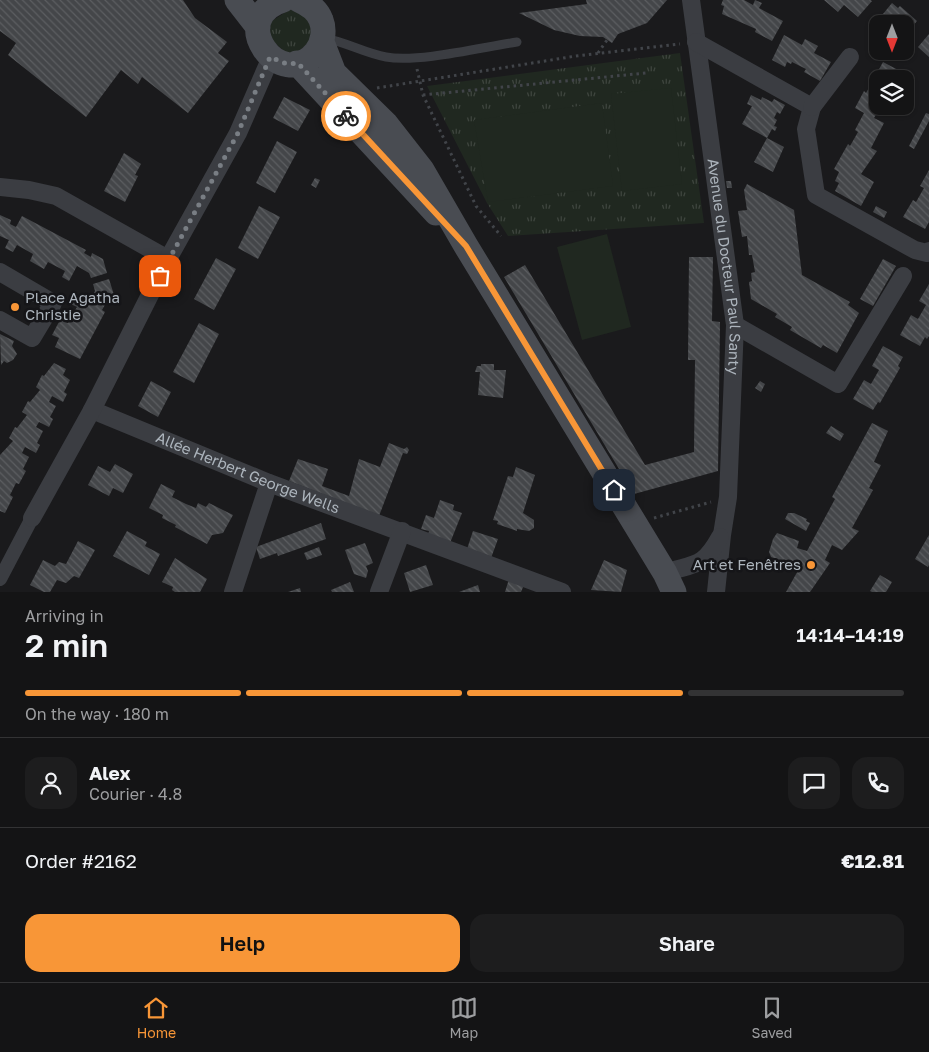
<!DOCTYPE html>
<meta charset="utf-8">
<style>
body{margin:0;font-family:"Golos Text",sans-serif;background:#1d1d1e;color:#f1f3f6;height:100vh;display:flex;flex-direction:column;font-size:19px;white-space:nowrap}
*{box-sizing:border-box;margin:0}
p{font-size:16px;color:#9d9ea0}
.icon{flex:none;width:28px;height:28px;fill:none;stroke:currentColor;stroke-width:2;stroke-linecap:round;stroke-linejoin:round}
.map{position:relative;height:592px;overflow:hidden}
.panel{display:flex;flex-direction:column;background:#141415;flex:1}
.panel>*{flex:none}
.needle{width:32px;rotate:180deg}
.tools{position:absolute;left:869px;top:15px;display:grid;gap:10px}
.tools a{display:grid;place-items:center;width:45px;height:45px;border-radius:10px;background:#141415;box-shadow:0 1px 4px #0004,0 0 0 1px #333334;font-size:25px}
.pin{position:absolute;display:grid;place-items:center;width:42px;height:42px;color:#fff;margin:-21px;border-radius:10px;box-shadow:0 2px 8px #0006}
.courier{position:absolute;display:grid;place-items:center;width:50px;height:50px;margin:-25px;border:4px solid #f89637;border-radius:50%;background:#fff;color:#222;box-shadow:0 1px 6px #0007}
.summary em{font-style:normal;font-weight:600}
.summary div{display:flex;flex-direction:column-reverse}
.summary{display:flex;align-items:center;justify-content:space-between;height:85px;padding:0 25px}
h1{font-size:32px;font-weight:600;line-height:38px}
.bar{display:grid;grid-template-columns:repeat(4,1fr);gap:8px 5px;align-content:center;height:60px;padding:0 25px}
.bar i{height:6px;border-radius:4px;background:#333334}
.bar .selected{background:#f89637}
.bar p{grid-column:span 4}
.line{display:flex;align-items:center;gap:12px;padding:0 25px;border-top:1px solid #333334}
.line div{flex:1}
.round{display:grid;place-items:center;flex:none;width:52px;height:52px;border-radius:15px;background:#1d1d1e}
.button{display:flex;gap:10px;margin-top:auto;padding:10px 25px}
.button a{flex:1;height:58px;border-radius:15px;background:#f89637;color:#111;font-size:20px;font-weight:600;line-height:58px;text-align:center}
.button a+a{background:#1d1d1e;color:#f1f3f6}
.tabs{display:flex;justify-content:space-around;align-items:center;height:70px;border-top:1px solid #333334;background:#141415;font-size:14px;color:#9d9ea0}
.tabs a{display:grid;justify-items:center;gap:2px}
.tabs .selected{color:#f89637}
.map>svg:first-child{display:block}
</style>
<div class="map">
<svg width="929" height="592" viewBox="0 0 929 592">
<defs>
<pattern id="grass-tufts" width="24" height="20" patternUnits="userSpaceOnUse" patternTransform="scale(1.25)"><rect width="24" height="20" fill="#202820"/><path d="M3 7l-1-3M5 7V3M7 7l1-3M15 17l-1-3M17 17v-4M19 17l1-3" fill="none" stroke="#3e453e"/></pattern>
<pattern id="building-back-hatch" width="6" height="6" patternUnits="userSpaceOnUse" patternTransform="scale(1.25)"><rect width="6" height="6" fill="#444649"/><path d="M-1 5l2 2M0 0l6 6M5-1l2 2" fill="none" stroke="#5c5e61"/></pattern>
</defs>
<rect width="100%" height="100%" fill="#1a1a1c"/>
<path fill="url(#grass-tufts)" d="M292,8L309,16L312,41L297,52H285L271,39L270,27L272,21Z
M680,53L704,223L508,236L487,203L427,86Z"/>
<path fill="#202820" d="M671,88L682,184L622,191L611,94Z
M602,103L613,186L488,202L474,120Z
M607,234L631,327L582,340L557,247Z"/>
<path fill="url(#building-back-hatch)" d="M0,0H183L195,18L227,42L218,53L229,61L188,113L142,77L138,84L121,70L86,117L8,55L16,43L0,31Z
M586,0H667L647,23L618,34L612,43L603,37L580,36L554,30L519,13L587,4Z
M723,0H744L753,5L755,0L762,3L759,8L783,21L772,41L755,32L756,29L722,14L724,6L721,5Z
M824,0H870L872,1L858,17L844,5L838,12Z
M892,3L898,8L900,6L917,21L905,35V24H878V28L874,25Z
M929,34V57L918,47Z
M784,35L802,45L805,39L818,46L814,53L831,62L820,81L804,72L806,69L792,62L791,64L787,62L785,67L772,60Z
M883,62L900,71L896,79H878V106H881L874,118L884,123L871,148L877,151L861,174L874,182L861,206L835,191L839,183L835,181L839,172L834,169L848,144L850,146L858,132L855,130L864,113L855,108L864,91L866,93Z
M751,95L761,100L762,97L772,102L774,99L785,105L780,114L777,112L774,118L777,120L774,126L777,127L775,131L772,129L767,138L784,147L773,172L754,162L767,138L742,124L752,106L747,104Z
M284,97L310,110L298,131L273,118Z
M926,113L929,114V121L914,149L909,146Z
M277,141L297,152L275,193L256,183Z
M124,153L141,164L135,175L138,176L125,202L104,191Z
M929,170V222L925,229L903,217L913,200L916,202L924,188L920,186Z
M315,178L320,180L316,188L311,185Z
M726,181H731L732,188H727Z
M747,184L794,210L802,275L850,302L848,305L859,313L837,353L823,345L821,348L790,330L792,327L775,317L777,314L751,299L749,282L752,281L751,273L755,272L752,255H749L747,236L742,237L738,211L747,210L744,190Z
M259,206L280,217L258,259L238,248Z
M876,206L887,212L884,218L873,212Z
M0,215L11,220L10,224L16,227L22,216L86,250L84,253L91,257L92,253L103,259L107,273L91,278L89,273L77,266L69,281L62,277L65,271L48,262L44,269L30,261L33,254L17,245L13,252L5,248L9,240L0,236Z
M689,257H713L712,321L720,322L718,471L634,494L504,277L525,265L645,465L694,452L695,360H688Z
M216,258L236,269L214,310L194,299Z
M883,259L896,266L873,306L860,299Z
M109,279L114,295L109,305L106,303L102,310L105,312L80,359L55,347L59,338L52,335L60,320L68,323L77,307L69,303L73,295L88,303L95,291L93,284Z
M929,284V336L927,339L925,337L920,346L900,335L911,315L918,319L926,305L919,301Z
M199,323L219,334L194,383L173,372Z
M0,334L14,341L12,346L17,354L13,360L7,363L4,361L1,365Z
M883,346L903,357L898,366L900,368L880,403L878,402L873,410L853,399L864,380L871,384L879,370L872,366Z
M54,363L66,369L63,375L70,380L64,392L67,394L63,402L52,396L49,402L56,406L50,417L53,419L49,427L39,422L36,427L43,431L37,443L40,445L36,453L25,447L22,453L29,457L23,469L26,471L19,484L16,483L10,495L13,497L5,513L0,511V455L13,441L9,438L15,427L17,428L27,415L22,412L28,401L30,402L40,390L36,387L42,375L44,376Z
M481,364H494V370H506L503,398L478,395L480,372H475L477,366H481Z
M151,381L171,392L158,417L138,406Z
M760,381L765,384L761,392L755,388Z
M872,423L888,431L874,462L881,465L869,488L873,490L852,528L859,531L842,550L832,545L825,560L830,563L810,592H786L800,567L771,557L769,552L773,539L777,533L799,541L797,548L807,551L835,499L832,497Z
M831,426L844,434L840,441L826,433Z
M389,443L404,449L407,447L409,450L407,454L403,453L379,516L289,481L298,459L328,469L322,486L349,496L359,459L380,467Z
M115,464L133,474L123,493L113,488L109,496L88,485L98,466L110,472Z
M516,467L535,475L523,513L534,520V528L529,531L517,529V531L497,524L498,521L493,520L508,476L513,477Z
M161,484L175,491L172,497L186,504L196,508L198,503L206,507L209,503L233,515L223,533L212,535L207,544L175,527L176,525L162,518L163,515L149,508Z
M440,500L454,505L453,510L462,513L450,543L428,535L429,531L421,529L426,515L434,518Z
M788,513H794L807,519L806,521L810,523L806,531L785,519Z
M321,523L326,539L278,556L277,553L260,559L256,547Z
M127,531L147,542L145,546L160,554L149,575L113,556Z
M473,531L498,539L491,558L467,549Z
M929,535V565L928,567L915,559Z
M78,541L95,550L79,578L74,576L66,583L57,580L50,592H44L30,585L43,560L55,566L59,562L66,564Z
M365,543L373,563L366,566L368,571L366,578L354,574L345,550Z
M319,547L322,555L307,560L304,553Z
M175,558L207,579L200,592H175L172,590L173,587L162,582Z
M604,560L627,570L621,592L591,590Z
M426,565L433,585L410,592L404,573Z
M880,575L892,582L886,592H872L870,591Z
M509,579L524,585L521,592H505Z
M350,582L354,592H332L331,590Z
M478,585L480,592H459Z
M300,588L301,592H288Z"/>
<g fill="none" stroke-linecap="round" stroke-linejoin="round">
<path stroke="#414449" stroke-width="3" stroke-dasharray="2.5 4" stroke-linecap="butt" d="M598,53L607,40
M417,69L423,95L476,206L501,236
M377,88L576,56L680,44
M423,95L646,73
M654,518L711,502"/>
<path stroke="#3b3d42" stroke-width="9" d="M323,38C344,41 364,53 386,57C418,63 483,47 517,42"/>
<path stroke="#3b3d42" stroke-width="14" d="M0,579L32,518"/>
<g stroke="#3b3d42" stroke-width="18">
<path id="s1" d="M691,0L735,325L728,497L722,535L716,592"/>
<path d="M696,42L812,107L806,129L816,195L915,250L927,253L929,251"/>
<path d="M812,107L850,57"/>
<path d="M0,187L29,190L56,196L168,259"/>
<path d="M0,272L53,303L32,338L0,320"/>
<path d="M735,325L838,384L903,276"/>
<path id="s2" d="M92,410L269,483L562,592"/>
<path d="M32,518L92,410L168,259L238,133L271,57"/>
<path d="M665,573C695,563 703,568 720,537"/>
<path d="M233,592L269,483"/>
<path d="M379,592L402,531"/>
</g>
<path stroke="#494c52" stroke-width="25" d="M237,0L258,27
M283,0C225,18 280,95 316,52C323,43 325,30 321,20C317,9 308,4 299,0
M322,42L334,73L386,124L422,170L466,246L665,573L674,592
M297,63L436,213"/>
</g>
<g fill="none" stroke-linecap="round" stroke-linejoin="round">
<path stroke="#797e84" stroke-width="5" stroke-dasharray="0 9" d="M160,276L238,133L270,57L287,64L298,63L346,116"/>
<path stroke="#f89637" stroke-width="6" d="M346,116L466,246L614,490"/>
</g>
<g fill="#f89637" stroke="#151518" stroke-width="2">
<circle cx="15" cy="307" r="5"/>
<circle cx="811" cy="565" r="5"/>
</g>
<g text-anchor="middle" stroke-width="5" stroke-linejoin="round" paint-order="stroke">
<g font-size="15" fill="#acb4bc" stroke="#151518">
<text dy="5" stroke="none"><textPath href="#s1" startOffset="269">Avenue du Docteur Paul Santy</textPath></text>
<text dy="5" stroke="none"><textPath href="#s2" startOffset="168">Allée Herbert George Wells</textPath></text>
</g>
<g font-size="15" fill="#acb4bc" stroke="#151518" text-anchor="start">
<text x="25" y="303">Place Agatha<tspan x="25" dy="17">Christie</tspan></text>
<text x="801" y="570" text-anchor="end">Art et Fenêtres</text>
</g>
</g>
</svg>
<div class="tools">
<a><svg class="needle" viewBox="-14 -14 28 28"><path d="M0-13l5 13h-10z" fill="#e53935"/><path d="M0 13l5-13h-10z" fill="#9d9ea0"/></svg></a>
<a><svg class="icon" aria-label="layers" viewBox="0 0 24 24"><path d="M12 4l9 5-9 5-9-5zM3 14l9 5 9-5"/></svg></a>
</div>
<div class="pin" style="left:160px;top:276px;background:#ea580c"><svg class="icon" aria-label="bag" viewBox="0 0 24 24"><path d="M5 8h14l-1 12H6zM9 8a3 3 0 0 1 6 0"/></svg></div>
<div class="pin" style="left:614px;top:490px;background:#1f2937"><svg class="icon" aria-label="home" viewBox="0 0 24 24"><path d="M3 11l9-7 9 7M6 9v11h12V9"/></svg></div>
<div class="courier" style="left:346px;top:116px"><svg class="icon" aria-label="bike" viewBox="0 0 24 24"><circle cx="6" cy="16" r="4"/><circle cx="18" cy="16" r="4"/><path d="M6 16l4-8h5l3 8M10 8l3 8H6M13 5h3"/></svg></div>
</div>
<section class="panel">
<div class="summary"><div><h1>2 min</h1><p>Arriving in</p></div><em>14:14–14:19</em></div>
<div class="bar"><i class="selected"></i><i class="selected"></i><i class="selected"></i><i></i><p>On the way · 180 m</p></div>
<div class="line" style="height:90px"><a class="round"><svg class="icon" aria-label="person" viewBox="0 0 24 24"><circle cx="12" cy="8" r="4"/><path d="M4 21q1-7 8-7t8 7"/></svg></a><div><b>Alex</b><p>Courier · 4.8</p></div><a class="round"><svg class="icon" aria-label="chat" viewBox="0 0 24 24"><path d="M4 5h16v11H9l-5 4z"/></svg></a><a class="round"><svg class="icon" aria-label="phone" viewBox="0 0 24 24"><path d="M5 4h4l2 5-3 2q2 4 5 5l2-3 5 2v4C11 20 4 13 5 4z"/></svg></a></div>
<div class="line" style="height:65px"><div>Order #2162</div><b>€12.81</b></div>
<div class="button"><a>Help</a><a>Share</a></div>
</section>
<nav class="tabs">
<a class="selected"><svg class="icon" aria-label="home" viewBox="0 0 24 24"><path d="M3 11l9-7 9 7M6 9v11h12V9"/></svg>Home</a>
<a><svg class="icon" aria-label="map" viewBox="0 0 24 24"><path d="M3 6l6-2 6 2 6-2v14l-6 2-6-2-6 2zM9 4v14M15 6v14"/></svg>Map</a>
<a><svg class="icon" aria-label="saved" viewBox="0 0 24 24"><path d="M7 4h10v16l-5-4-5 4z"/></svg>Saved</a>
</nav>
